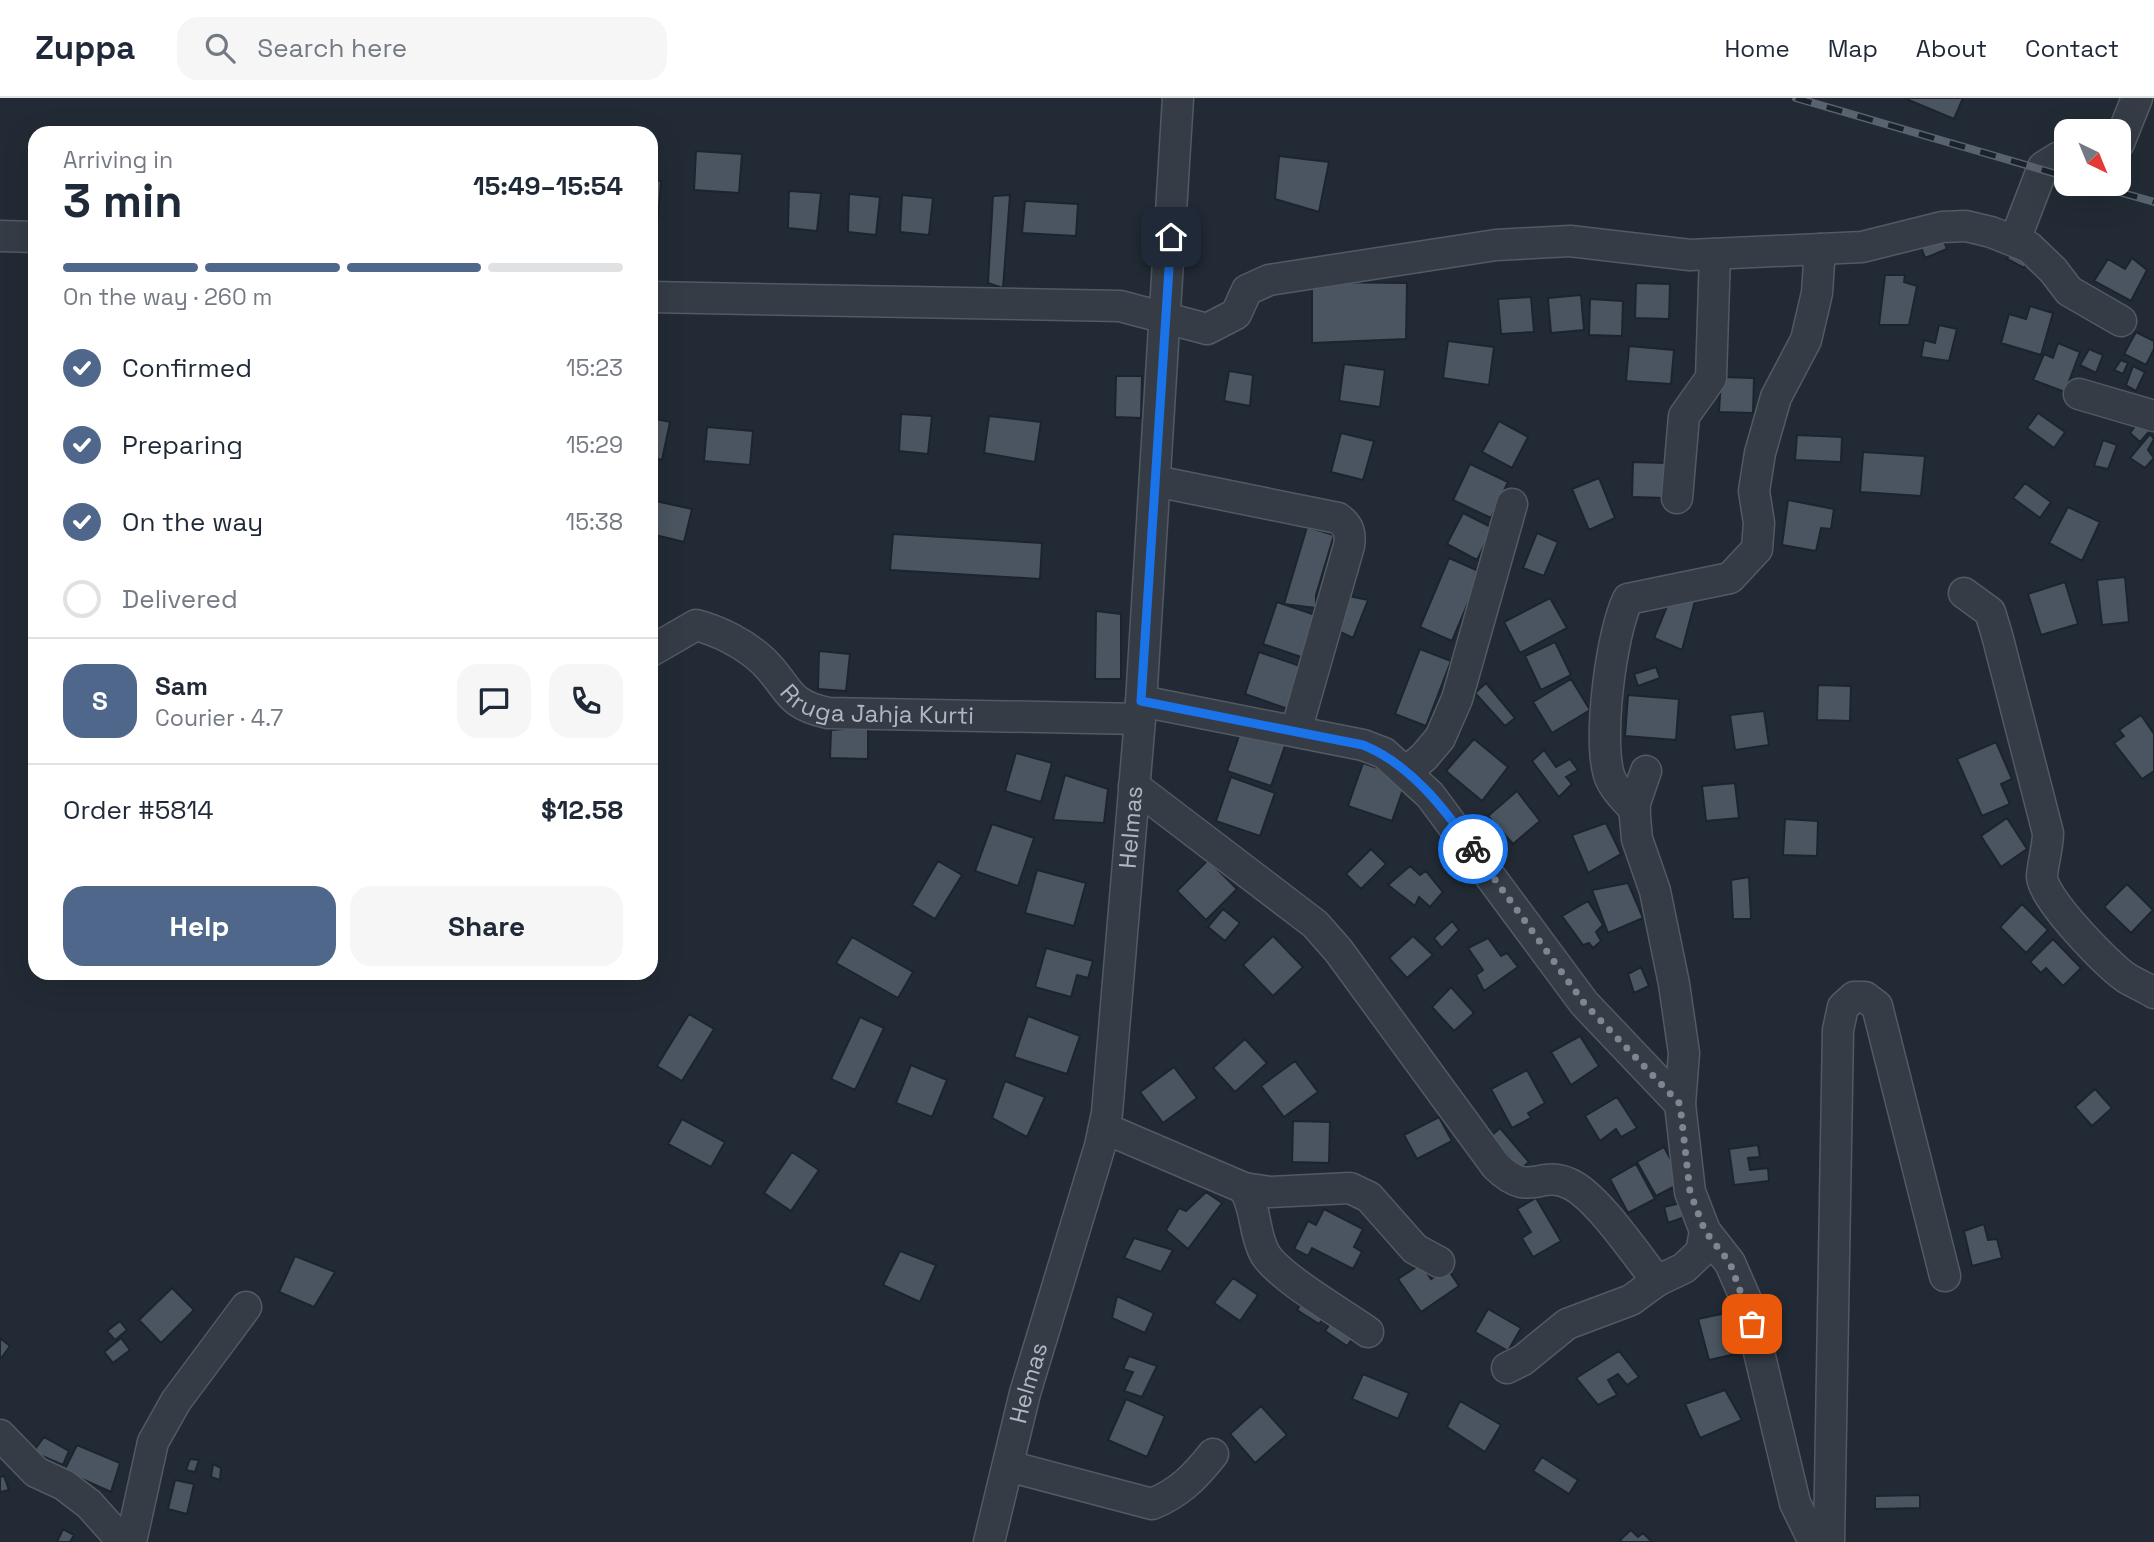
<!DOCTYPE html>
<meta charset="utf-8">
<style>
body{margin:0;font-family:"Space Grotesk",sans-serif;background:#f6f6f7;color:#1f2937;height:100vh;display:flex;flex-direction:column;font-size:26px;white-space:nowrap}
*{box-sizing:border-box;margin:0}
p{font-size:23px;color:#747a83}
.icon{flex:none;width:38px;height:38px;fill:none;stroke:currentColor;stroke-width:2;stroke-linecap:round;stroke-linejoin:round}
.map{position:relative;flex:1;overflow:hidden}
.sheet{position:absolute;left:28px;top:28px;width:630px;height:854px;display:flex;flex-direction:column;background:#fff;border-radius:21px;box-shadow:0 7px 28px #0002}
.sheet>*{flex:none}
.needle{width:46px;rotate:137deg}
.controls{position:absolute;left:2054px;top:21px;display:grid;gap:14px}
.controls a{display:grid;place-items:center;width:77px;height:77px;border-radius:14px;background:#fff;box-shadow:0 7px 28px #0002;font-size:35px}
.pin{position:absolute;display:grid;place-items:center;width:60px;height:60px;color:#fff;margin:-30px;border-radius:14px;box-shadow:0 4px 10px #0006}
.courier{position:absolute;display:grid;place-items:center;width:70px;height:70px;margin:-35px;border:5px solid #1a73e8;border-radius:50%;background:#fff;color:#222;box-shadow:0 2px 9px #0007}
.overview em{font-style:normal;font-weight:700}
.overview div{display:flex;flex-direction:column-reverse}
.overview{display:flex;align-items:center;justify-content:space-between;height:119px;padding:0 35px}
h1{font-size:46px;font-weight:700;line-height:52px}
.bar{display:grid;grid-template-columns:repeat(4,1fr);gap:10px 7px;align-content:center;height:84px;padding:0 35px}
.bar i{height:9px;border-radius:5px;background:#e0e1e3}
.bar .current{background:#4f678a}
.bar p{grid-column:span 4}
.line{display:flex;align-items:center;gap:18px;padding:0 35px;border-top:2px solid #e0e1e3}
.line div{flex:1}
.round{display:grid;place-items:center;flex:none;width:74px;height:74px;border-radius:21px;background:#f6f6f7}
ol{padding:0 35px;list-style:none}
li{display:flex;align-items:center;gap:21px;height:77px}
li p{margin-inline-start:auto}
li .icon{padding:7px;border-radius:50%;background:#4f678a;color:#fff;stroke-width:4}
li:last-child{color:#747a83}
li i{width:38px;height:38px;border:4px solid #e0e1e3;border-radius:50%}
.button{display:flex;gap:14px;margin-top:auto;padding:14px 35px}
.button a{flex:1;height:80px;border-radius:21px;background:#4f678a;color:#fff;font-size:28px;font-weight:700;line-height:80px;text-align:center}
.button a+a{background:#f6f6f7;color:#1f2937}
header{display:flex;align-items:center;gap:42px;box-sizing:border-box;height:98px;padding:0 35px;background:#fff;border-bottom:2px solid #e0e1e3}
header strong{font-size:33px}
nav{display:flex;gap:38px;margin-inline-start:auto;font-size:24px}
.search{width:490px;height:63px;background:#f6f6f7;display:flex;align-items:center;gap:18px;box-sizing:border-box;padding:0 24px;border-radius:21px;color:#747a83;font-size:26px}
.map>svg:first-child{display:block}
</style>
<header>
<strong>Zuppa</strong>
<div class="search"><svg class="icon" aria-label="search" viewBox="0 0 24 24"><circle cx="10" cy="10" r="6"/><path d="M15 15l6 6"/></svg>Search here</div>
<nav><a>Home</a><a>Map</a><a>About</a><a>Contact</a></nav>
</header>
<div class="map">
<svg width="2154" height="1444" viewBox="0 0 2154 1444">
<rect width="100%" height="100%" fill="#222b35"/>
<path fill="#4a5561" stroke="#1c242d" stroke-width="2" d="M1904,0H1963L1954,21Z
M696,53L742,56L739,95L694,92Z
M1279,58L1329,64L1319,114L1275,101Z
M651,82L661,83L658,121H651Z
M789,93L821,95L817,133L788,130Z
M849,96L880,99L876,137L848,134Z
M902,97L933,100L929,137L900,134Z
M1010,97L1003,190L988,185L993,98Z
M1025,103L1078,106L1076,138L1022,135Z
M1940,133L1947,151L1925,160L1918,141Z
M2013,150L2030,158L2024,170L2007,161Z
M2132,160L2147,172L2131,203L2094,183L2108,161L2125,171Z
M1885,177H1905L1904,184L1917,188L1909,227H1879Z
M1312,184L1407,185L1406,241L1312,245Z
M1636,185L1670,186L1669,221L1635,220Z
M1581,197L1584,232L1551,235L1548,200Z
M1531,199L1534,234L1501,236L1498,201Z
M1590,201L1623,203L1622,238L1589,237Z
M2030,208L2053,215L2041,257L2001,245L2009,216L2026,221Z
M1939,227L1957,231L1949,263L1921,259L1924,242L1935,245Z
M2136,234L2154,243V251L2146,267L2124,256Z
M1448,243L1494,249L1489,287L1443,280Z
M2058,245L2080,254L2065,294L2033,282L2044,256L2053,260Z
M1629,248L1674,252L1671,286L1626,283Z
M2089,251L2103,257L2096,275L2080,267Z
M2121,262L2128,265L2123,276L2114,272Z
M1344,266L1385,272L1380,309L1339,303Z
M2133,268L2145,274L2136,293L2126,287Z
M1229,273L1253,277L1250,308L1224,303Z
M1116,278H1142L1141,320L1115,319Z
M1721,279L1754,280L1753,315L1719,314Z
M2038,315L2065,334L2054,350L2027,330Z
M901,316L932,318L928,356L899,353Z
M2143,317L2154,328L2140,344L2130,335Z
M989,318L1041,324L1035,364L984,355Z
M651,320L670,324L662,362L651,359Z
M1499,323L1528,339L1512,370L1482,354Z
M707,329L753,333L750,367L704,363Z
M1341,335L1374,343L1363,382L1331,374Z
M2150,336L2154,341L2148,352L2154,360L2145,370L2130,360Z
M1797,337L1842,339L1841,364L1795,362Z
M2103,342L2117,347L2108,371L2094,368Z
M1863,354L1925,358L1921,398L1860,394Z
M1633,364L1667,365L1665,400L1632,399Z
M1470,366L1508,384L1491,420L1453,402Z
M1599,380L1615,420L1589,432L1572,391Z
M2025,385L2051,404L2040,420L2013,400Z
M651,402L692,411L684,444L651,436Z
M1788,402L1834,411L1831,431L1821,430L1816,453L1782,447Z
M2068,409L2100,424L2082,463L2049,445Z
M1463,415L1493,430L1477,462L1447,446Z
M1307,429L1334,437L1316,497V510L1284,506Z
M1537,435L1558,444L1544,478L1523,470Z
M893,436L1042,445L1040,481L890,472Z
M1449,460L1481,474L1452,543L1420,529Z
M2125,479L2129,524L2102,527L2097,482Z
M2065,484L2078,526L2041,537L2028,496Z
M1672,496L1695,503L1682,552L1654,540Z
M1349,498L1368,502L1353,540L1336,532Z
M1550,500L1567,530L1520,555L1504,524Z
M1277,504L1324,520L1310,562L1263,546Z
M1096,513L1121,516V581H1095Z
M1555,544L1571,577L1541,592L1525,558Z
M1420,551L1451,563L1426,628L1395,616Z
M819,553L850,556L846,593L818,591Z
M1259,554L1306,570L1291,612L1245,596Z
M1656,569L1660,580L1638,588L1634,576Z
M1571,581L1590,612L1552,635L1533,604Z
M1486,585L1515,620L1505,628L1475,595Z
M1818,587L1851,588L1850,623L1817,622Z
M1628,597L1679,601L1676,642L1625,638Z
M1764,613L1769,647L1735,652L1730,617Z
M2141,617L2154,636V673L2142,681L2114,645L2124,638L2119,632Z
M868,629V661L830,660L831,632Z
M1242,629L1286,645L1271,688L1227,673Z
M1474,641L1508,669L1482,703L1446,673Z
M1996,644L2012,681L2001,686L2010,706L1982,718L1957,661Z
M1544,652L1556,669L1570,661L1578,672L1566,679L1572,686L1559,699L1532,663Z
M1016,655L1052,665L1041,704L1005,693Z
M1363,665L1407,680L1392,723L1348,708Z
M1065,677L1108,691L1104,725L1053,722Z
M1231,679L1275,695L1260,738L1216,723Z
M1735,685L1739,720L1706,723L1702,688Z
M1517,693L1540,723L1513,746L1488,718Z
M2007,720L2027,751L2001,769L1981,738Z
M1785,721L1818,723L1817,758L1783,757Z
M1606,725L1621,756L1588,775L1572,737Z
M992,726L1034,740L1018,788L975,773Z
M1371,751L1386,766L1361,791L1346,776Z
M1208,762L1237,791L1206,822L1177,793Z
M938,763L962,777L935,821L912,807Z
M1410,768L1420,777L1426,773L1443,794L1430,809L1419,799L1415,808L1388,787Z
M1037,772L1086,785L1074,828L1025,815Z
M1749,779L1751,821H1733L1731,782Z
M1628,785L1643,820L1608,835L1592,792Z
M2127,786L2153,812L2131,835L2104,809Z
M1588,803L1603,827L1596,834L1601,843L1593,850L1589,845L1583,847L1562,818Z
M2022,806L2048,832L2026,855L2000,829Z
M1223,811L1240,825L1225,843L1208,829Z
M1452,823L1459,832L1442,850L1434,840Z
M1273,838L1303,869L1273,898L1243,867Z
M1413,838L1433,857L1407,880L1389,860Z
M852,839L913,874L898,900L836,865Z
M1488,840L1501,858L1507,855L1518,869L1484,893L1476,877L1483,872L1468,850Z
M2053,841L2081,870L2063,888L2046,870L2041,875L2030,864Z
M1046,850L1093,863L1088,880L1077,877L1071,899L1035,889Z
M1641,869L1649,888L1634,895L1628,876Z
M1451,889L1474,915L1454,933L1432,909Z
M689,916L714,931L682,983L657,968Z
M1028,918L1080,938L1067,976L1014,959Z
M860,919L884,930L855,992L831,981Z
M1580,938L1599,968L1571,987L1551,954Z
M1245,941L1267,965L1235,994L1213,970Z
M1295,963L1318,994L1284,1019L1261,988Z
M911,967L947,982L932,1019L896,1005Z
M1174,969L1197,1000L1163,1025L1140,994Z
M1527,972L1545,1005L1528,1015L1531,1020L1512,1030L1491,991Z
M1005,983L1045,999L1027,1039L992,1020Z
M2095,991L2112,1010L2092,1028L2075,1009Z
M1617,999L1637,1030L1621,1039L1616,1031L1600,1043L1585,1018Z
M1439,1019L1452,1043L1417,1061L1404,1037Z
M682,1021L725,1044L711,1069L668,1046Z
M1293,1023L1330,1024L1329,1065L1292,1064Z
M1500,1030L1529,1064L1520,1072L1491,1038Z
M1758,1047L1760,1059L1748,1060L1750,1072L1768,1070L1769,1083L1734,1087L1729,1051Z
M1664,1049L1683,1084L1656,1098L1637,1064Z
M792,1054L819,1072L791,1113L764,1095Z
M1636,1066L1655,1101L1628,1115L1610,1081Z
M1206,1094L1222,1105L1188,1151L1166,1132L1179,1110L1186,1113Z
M1536,1100L1561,1143L1533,1159L1522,1140L1531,1134L1517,1111Z
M1689,1103L1693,1116L1668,1125L1664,1109Z
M1324,1111L1363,1131L1354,1149L1362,1154L1353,1171L1312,1150L1308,1158L1294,1151L1308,1123L1316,1127Z
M1984,1126L1988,1142L1997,1141L2002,1160L1972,1168L1964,1133Z
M1134,1140L1173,1152L1161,1174L1124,1160Z
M900,1153L936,1167L920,1204L883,1187Z
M295,1158L335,1174L314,1209L279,1194Z
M1421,1166L1431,1181L1447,1170L1459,1188L1421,1214L1398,1181Z
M1233,1180L1258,1197L1240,1223L1214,1205Z
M172,1190L194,1212L161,1245L139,1222Z
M1117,1198L1154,1215L1145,1235L1112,1220Z
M1306,1198L1328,1214L1319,1226L1297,1212Z
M1488,1211L1521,1230L1508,1253L1475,1234Z
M1740,1212L1749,1253L1709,1262L1698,1221Z
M1334,1220L1356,1236L1347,1248L1325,1233Z
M120,1223L127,1232L115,1242L107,1233Z
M0,1240L10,1248L0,1262Z
M121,1240L130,1252L113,1265L104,1254Z
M1619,1253L1639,1279L1627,1287L1618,1276L1608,1282L1617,1297L1598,1307L1576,1280Z
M1129,1258L1157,1268L1142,1299L1124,1293L1133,1274L1123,1271Z
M1363,1276L1409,1295L1398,1321L1352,1301Z
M1725,1292L1742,1322L1700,1340L1685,1306Z
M1126,1301L1165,1318L1147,1359L1108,1342Z
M1460,1303L1501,1327L1485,1354L1447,1329Z
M1261,1308L1287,1337L1255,1365L1230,1336Z
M44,1339L69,1353L63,1367L33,1354Z
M77,1347L120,1365L111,1394L64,1373Z
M1542,1359L1578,1382L1569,1396L1533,1373Z
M190,1361L199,1362L195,1374L186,1372Z
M213,1366L221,1370L220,1382L211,1379Z
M4,1378L9,1392L0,1394V1379Z
M175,1382L194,1386L187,1416L168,1411Z
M1920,1397V1410L1875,1411V1398Z
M63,1431L74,1437L70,1444H57Z
M1631,1432L1638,1439L1643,1435L1652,1444H1622L1620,1442Z"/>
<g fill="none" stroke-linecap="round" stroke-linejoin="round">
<g stroke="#525a64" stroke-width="33">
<g id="minor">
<path d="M2119,45L2137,0"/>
<path d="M0,138L35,139"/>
<path d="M2015,142L2043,69L2059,59L2067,60"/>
<path d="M651,199L1120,208L1207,231L1236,216L1247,192L1269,182L1496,147L1570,143L1690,157L1862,149L1942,129L1966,128L1991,134L2029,149L2053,172L2069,193L2121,223"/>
<path d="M2079,296L2154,318"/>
<path d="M1155,383L1338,420C1349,428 1351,435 1349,448L1296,633"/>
<path d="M1677,400L1684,318L1711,280L1715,156"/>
<path d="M1964,495L1990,514L1997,537L2048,735C2048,749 2042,769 2042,779C2043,801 2106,865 2125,879C2134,885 2145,889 2154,895"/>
<path id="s1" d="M651,553L696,527C719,533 745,546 763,563C790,589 785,606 828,615L1140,621"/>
<path d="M1141,603L1363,647L1384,655L1430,697L1584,905L1680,1006L1690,1094L1705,1133L1701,1154L1684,1170L1657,1183L1631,1202L1567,1226L1523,1262L1507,1270"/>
<path d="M1646,673L1634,708L1637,741L1655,793L1674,886L1684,955L1680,1006"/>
<path d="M1406,674L1424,659L1440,640L1457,601L1512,406"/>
<path d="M1134,688L1315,826L1338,852L1496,1068C1531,1102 1538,1071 1570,1086C1597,1098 1637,1158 1657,1183"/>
<path d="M1635,712C1626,702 1613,690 1609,677C1598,640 1611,536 1628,501L1730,480L1757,451L1759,425L1754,393L1760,355L1776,299L1806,242L1817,195L1820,151"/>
<path d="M1104,1030L1244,1090L1270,1094L1350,1090L1369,1099L1415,1151L1439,1164"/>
<path d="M1244,1090C1257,1111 1253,1134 1265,1156C1280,1180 1343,1216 1368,1234"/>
<path d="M1705,1133L1730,1165L1747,1204L1795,1405L1814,1444"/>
<path d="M0,1337L36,1374L64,1387L89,1406L123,1444"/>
<path d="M1008,1368L1152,1406C1179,1395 1195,1379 1213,1356"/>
<path d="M131,1444L153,1344L176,1303L246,1209"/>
<path id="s2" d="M989,1444L1025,1295L1100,1048L1107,1015L1140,621L1178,0"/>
<path d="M1829,1444L1838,932L1843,909L1854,899H1865L1877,908L1945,1178"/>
</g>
</g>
<use href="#minor" stroke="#353c46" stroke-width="30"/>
<g stroke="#59636f" stroke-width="8">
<path id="rail" d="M1796,0L2067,79
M2091,86L2154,104"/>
</g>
<use href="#rail" stroke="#1a222b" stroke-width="5" stroke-dasharray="16" stroke-linecap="butt"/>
</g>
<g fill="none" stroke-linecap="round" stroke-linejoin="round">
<path stroke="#7e8691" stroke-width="7" stroke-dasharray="0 12.6" d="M1473,751L1584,905L1680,1006L1690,1094L1705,1133L1730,1165L1752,1226"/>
<path stroke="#1a73e8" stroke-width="9" d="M1171,139L1141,603L1363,647C1410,666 1444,710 1473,751"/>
</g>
<g text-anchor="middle" stroke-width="5" stroke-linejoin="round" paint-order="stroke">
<g font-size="24" fill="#afb7c3" stroke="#1a222b">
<text dy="8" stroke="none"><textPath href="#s1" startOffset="262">Rruga Jahja Kurti</textPath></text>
<text dy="8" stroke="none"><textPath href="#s2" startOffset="732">Helmas</textPath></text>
<text dy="8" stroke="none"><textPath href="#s2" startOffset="164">Helmas</textPath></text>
</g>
</g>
</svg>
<div class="controls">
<a><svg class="needle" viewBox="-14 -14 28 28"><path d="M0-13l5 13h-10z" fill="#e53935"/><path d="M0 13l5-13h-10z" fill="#747a83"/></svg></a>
</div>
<div class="pin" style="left:1752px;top:1226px;background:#ea580c"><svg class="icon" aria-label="bag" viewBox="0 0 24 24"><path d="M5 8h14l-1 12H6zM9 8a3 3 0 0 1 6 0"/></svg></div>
<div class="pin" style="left:1171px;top:139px;background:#1f2937"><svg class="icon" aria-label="home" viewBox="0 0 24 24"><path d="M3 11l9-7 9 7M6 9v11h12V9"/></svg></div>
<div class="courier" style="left:1473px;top:751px"><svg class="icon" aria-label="bike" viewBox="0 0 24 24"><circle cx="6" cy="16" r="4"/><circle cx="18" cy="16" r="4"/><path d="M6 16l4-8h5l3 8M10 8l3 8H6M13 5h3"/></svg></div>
<section class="sheet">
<div class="overview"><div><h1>3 min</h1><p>Arriving in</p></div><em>15:49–15:54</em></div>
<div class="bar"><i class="current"></i><i class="current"></i><i class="current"></i><i></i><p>On the way · 260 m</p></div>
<ol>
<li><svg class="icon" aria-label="check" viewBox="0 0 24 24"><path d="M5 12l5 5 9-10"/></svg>Confirmed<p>15:23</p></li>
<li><svg class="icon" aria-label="check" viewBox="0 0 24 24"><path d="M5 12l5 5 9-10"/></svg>Preparing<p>15:29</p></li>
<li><svg class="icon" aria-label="check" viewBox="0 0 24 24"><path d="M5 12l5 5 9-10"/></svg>On the way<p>15:38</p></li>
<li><i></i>Delivered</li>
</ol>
<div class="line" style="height:126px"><b class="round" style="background:#4f678a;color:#fff">S</b><div><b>Sam</b><p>Courier · 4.7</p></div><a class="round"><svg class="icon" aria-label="chat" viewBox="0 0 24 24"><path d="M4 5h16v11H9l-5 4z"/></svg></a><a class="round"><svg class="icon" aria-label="phone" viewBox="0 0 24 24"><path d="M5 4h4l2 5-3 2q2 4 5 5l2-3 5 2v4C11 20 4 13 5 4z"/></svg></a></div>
<div class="line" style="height:91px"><div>Order #5814</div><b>$12.58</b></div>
<div class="button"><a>Help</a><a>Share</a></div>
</section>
</div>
